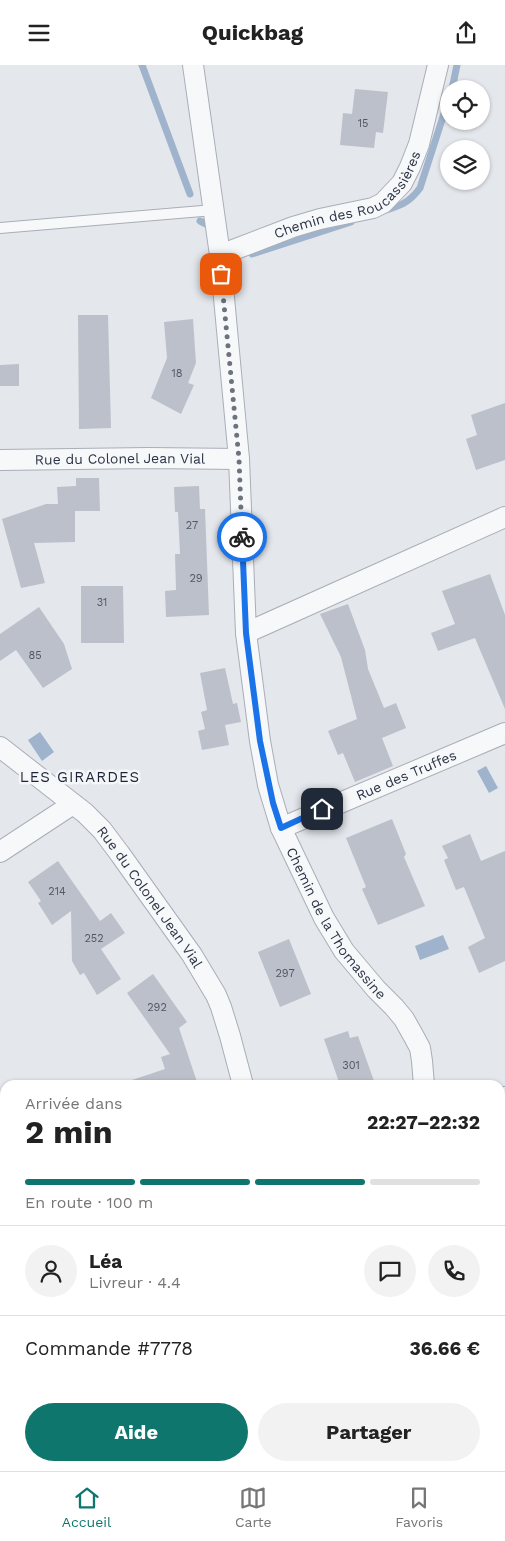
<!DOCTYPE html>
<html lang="fr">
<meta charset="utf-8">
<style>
body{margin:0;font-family:"Work Sans",sans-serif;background:#f2f2f2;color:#222;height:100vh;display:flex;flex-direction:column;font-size:19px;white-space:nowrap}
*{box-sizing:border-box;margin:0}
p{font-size:16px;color:#767676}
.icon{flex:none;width:28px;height:28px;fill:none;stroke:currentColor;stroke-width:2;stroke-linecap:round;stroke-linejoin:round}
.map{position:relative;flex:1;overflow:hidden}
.details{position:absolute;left:0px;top:1015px;width:505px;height:391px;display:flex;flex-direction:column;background:#fff;border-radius:15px 15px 0 0;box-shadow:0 1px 4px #0004}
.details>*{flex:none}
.fabs{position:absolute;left:440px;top:15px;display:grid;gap:10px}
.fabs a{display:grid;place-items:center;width:50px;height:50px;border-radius:50%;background:#fff;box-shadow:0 1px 4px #0004;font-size:25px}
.pin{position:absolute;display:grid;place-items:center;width:42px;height:42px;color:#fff;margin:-21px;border-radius:10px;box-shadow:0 2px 8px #0006}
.courier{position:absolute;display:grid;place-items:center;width:50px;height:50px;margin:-25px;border:4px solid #1a73e8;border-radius:50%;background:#fff;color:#222;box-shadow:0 1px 6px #0007}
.summary em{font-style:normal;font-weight:700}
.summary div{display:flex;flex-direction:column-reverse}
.summary{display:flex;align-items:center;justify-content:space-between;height:85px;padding:0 25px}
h1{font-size:32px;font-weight:700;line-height:38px}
.bar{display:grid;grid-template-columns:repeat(4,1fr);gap:8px 5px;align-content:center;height:60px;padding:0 25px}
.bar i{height:6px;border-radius:4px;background:#e0e0e0}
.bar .selected{background:#0f766e}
.bar p{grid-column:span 4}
.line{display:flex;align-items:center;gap:12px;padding:0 25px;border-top:1px solid #e0e0e0}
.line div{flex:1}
.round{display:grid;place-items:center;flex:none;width:52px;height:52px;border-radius:26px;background:#f2f2f2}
.button{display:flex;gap:10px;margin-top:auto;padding:10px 25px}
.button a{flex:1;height:58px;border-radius:30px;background:#0f766e;color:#fff;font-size:20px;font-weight:700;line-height:58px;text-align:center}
.button a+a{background:#f2f2f2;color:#222}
header{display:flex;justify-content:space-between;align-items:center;height:65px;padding:0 25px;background:#fff;font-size:22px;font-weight:700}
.tabs{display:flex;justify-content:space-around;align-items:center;height:70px;border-top:1px solid #e0e0e0;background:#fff;font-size:14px;color:#767676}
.tabs a{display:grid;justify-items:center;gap:2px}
.tabs .selected{color:#0f766e}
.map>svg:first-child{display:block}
</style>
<header><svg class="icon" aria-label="menu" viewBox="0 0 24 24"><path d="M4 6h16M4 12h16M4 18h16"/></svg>Quickbag<svg class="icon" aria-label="share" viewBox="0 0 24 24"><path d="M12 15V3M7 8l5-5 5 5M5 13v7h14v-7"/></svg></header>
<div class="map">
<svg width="505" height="1406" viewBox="0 0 505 1406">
<rect width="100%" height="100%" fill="#e4e7ec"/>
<path fill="#9fb4cc" d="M40,667L54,687L42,696L28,675Z
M486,701L498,723L489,728L477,706Z
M443,870L449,884L420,895L415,881Z"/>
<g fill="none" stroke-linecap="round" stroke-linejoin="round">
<path stroke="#9fb4cc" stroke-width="7" d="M142,0L190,129
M452,24L457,0
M383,146C400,141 409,138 420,123L449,33
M200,156L206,159
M252,189L351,157
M0,1116L5,1115"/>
</g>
<path fill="#bbc0ca" d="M355,24L388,27L383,68L376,67L374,83L340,80L343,48L352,49Z
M78,250H108L111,363L79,364Z
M193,254L196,298L188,318L194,320L181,349L151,333L167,293L164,257Z
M19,299V321H0V300Z
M505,338V395L476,405L466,374L477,370L471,350Z
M76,413H99L100,446H75V477L34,478L45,518L21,523L2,454L46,439H58L57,422L76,421Z
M199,421L200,444H205L209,550L166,552L165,526L176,525L175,489H180L178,447H175L174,422Z
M490,509L505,550V644L475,573L438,586L431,568L455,559L442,526Z
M81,521H123L124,578H81Z
M348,539L365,585L368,604L384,643L396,638L406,663L382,673L393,701L355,717L343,688L338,690L328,666L357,654L341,592L320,549Z
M39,542L64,579L72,604L43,623L16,585L0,596V569Z
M225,603L233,639L237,638L241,657L225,660L229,680L202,685L198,666L205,664L201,647L207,645L200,608Z
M392,754L406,789L404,792L425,841L378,860L362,824L366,822L346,773Z
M470,769L481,796L505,786V896L479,908L468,882L485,873L464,822L456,825L444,795L448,793L442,781Z
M58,796L100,856L111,848L125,868L101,884L121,914L97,930L84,908L80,910L72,896L71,846L52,860L38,838L41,836L28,817Z
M289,874L311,929L280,942L258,887Z
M153,909L187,957L179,963L198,1020H127L126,1017L165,1004L161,992L170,989L127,928Z
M348,966L350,973L358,971L374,1016L362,1020H340L324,974Z"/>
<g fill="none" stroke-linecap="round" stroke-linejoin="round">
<g stroke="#a9aeb7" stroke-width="12">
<path id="lane" d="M0,163L214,145
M0,1100L5,1101"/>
</g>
<g stroke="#a9aeb7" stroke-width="22">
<g id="street">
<path id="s1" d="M193,0L220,190L239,394L246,568L260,676L268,720L281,763L324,853L344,886L376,924L394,942L404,954L413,970L420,983L422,996L424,1020"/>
<path id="s2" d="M220,190L293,162L320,154L373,143L383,138L402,118L410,102L419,79L438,0"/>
<path id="s3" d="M0,395L149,393L239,394"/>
<path d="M246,568L505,452"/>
<path id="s4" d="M0,682L85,748L102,765L120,789L192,890L216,930L221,942L230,971L243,1020"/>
<path id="s5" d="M281,763L505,668"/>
<path d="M0,787L73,739"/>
<path d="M500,1034L505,1032"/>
<path d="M418,1401V1406"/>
</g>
</g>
<use href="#lane" stroke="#f7f8fa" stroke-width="10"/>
<use href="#street" stroke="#f7f8fa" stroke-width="20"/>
</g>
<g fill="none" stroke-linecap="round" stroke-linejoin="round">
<path stroke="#6c737f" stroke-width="5" stroke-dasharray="0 9" d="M221,209L239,394L242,472"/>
<path stroke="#1a73e8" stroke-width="6" d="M242,472L246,568L260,676L273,738L281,763L322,744"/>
</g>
<g text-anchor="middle" stroke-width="5" stroke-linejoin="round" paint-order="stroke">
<g font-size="11" fill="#4f5766">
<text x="363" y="62">15</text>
<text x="177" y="312">18</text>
<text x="192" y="464">27</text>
<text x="196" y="517">29</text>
<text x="102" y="541">31</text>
<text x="35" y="594">85</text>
<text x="57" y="830">214</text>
<text x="94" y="877">252</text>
<text x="285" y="912">297</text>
<text x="157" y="946">292</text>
<text x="351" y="1004">301</text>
</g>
<g font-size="14" fill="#2b3445" stroke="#f4f6f9">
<text dy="5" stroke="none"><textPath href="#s2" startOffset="146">Chemin des Roucassières</textPath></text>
<text dy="5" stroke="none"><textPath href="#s3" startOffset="120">Rue du Colonel Jean Vial</textPath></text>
<text dy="5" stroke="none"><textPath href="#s5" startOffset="136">Rue des Truffes</textPath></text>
<text dy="5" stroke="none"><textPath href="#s4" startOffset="214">Rue du Colonel Jean Vial</textPath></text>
<text dy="5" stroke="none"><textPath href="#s1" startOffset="880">Chemin de la Thomassine</textPath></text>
</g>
<g font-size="15" letter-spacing="1" fill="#1d2536" stroke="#f4f6f9">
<text x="80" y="717">LES GIRARDES</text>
</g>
</g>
</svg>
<div class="fabs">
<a><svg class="icon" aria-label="locate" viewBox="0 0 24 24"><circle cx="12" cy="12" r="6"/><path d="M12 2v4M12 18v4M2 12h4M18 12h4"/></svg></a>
<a><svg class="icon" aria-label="layers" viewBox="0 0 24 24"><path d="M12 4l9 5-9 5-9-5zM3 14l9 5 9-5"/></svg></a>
</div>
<div class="pin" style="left:221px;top:209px;background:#ea580c"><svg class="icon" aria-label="bag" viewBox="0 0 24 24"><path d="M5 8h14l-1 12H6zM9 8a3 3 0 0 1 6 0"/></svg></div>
<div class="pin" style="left:322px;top:744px;background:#1f2937"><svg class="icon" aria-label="home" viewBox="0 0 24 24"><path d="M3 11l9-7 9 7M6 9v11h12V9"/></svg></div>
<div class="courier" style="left:242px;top:472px"><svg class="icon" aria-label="bike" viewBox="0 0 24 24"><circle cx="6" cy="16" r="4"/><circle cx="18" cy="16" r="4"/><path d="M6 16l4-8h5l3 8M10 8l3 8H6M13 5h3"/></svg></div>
<section class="details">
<div class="summary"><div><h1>2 min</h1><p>Arrivée dans</p></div><em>22:27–22:32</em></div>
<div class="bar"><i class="selected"></i><i class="selected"></i><i class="selected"></i><i></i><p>En route · 100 m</p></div>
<div class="line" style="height:90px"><a class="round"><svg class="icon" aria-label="person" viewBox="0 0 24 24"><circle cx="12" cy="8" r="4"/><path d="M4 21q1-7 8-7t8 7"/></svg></a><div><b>Léa</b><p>Livreur · 4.4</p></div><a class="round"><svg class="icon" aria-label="chat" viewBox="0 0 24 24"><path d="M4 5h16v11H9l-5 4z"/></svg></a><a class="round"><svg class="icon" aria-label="phone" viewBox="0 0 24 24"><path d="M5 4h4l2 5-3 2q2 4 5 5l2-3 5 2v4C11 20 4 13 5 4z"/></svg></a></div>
<div class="line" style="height:65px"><div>Commande #7778</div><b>36.66 €</b></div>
<div class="button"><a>Aide</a><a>Partager</a></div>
</section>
</div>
<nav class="tabs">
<a class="selected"><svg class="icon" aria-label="home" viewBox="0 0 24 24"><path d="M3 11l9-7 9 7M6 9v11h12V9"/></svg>Accueil</a>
<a><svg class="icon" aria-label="map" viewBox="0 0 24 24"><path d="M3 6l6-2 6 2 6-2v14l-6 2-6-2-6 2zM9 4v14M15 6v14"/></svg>Carte</a>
<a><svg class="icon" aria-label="saved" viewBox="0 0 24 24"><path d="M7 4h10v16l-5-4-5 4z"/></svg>Favoris</a>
</nav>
